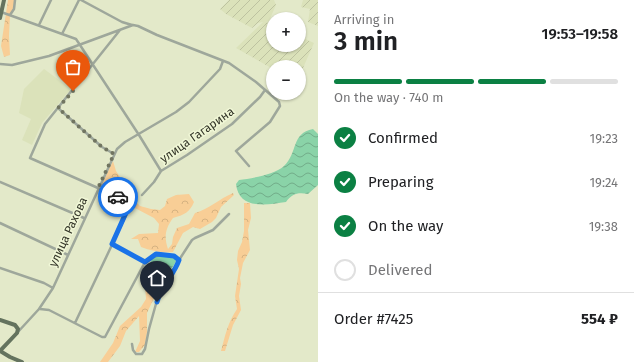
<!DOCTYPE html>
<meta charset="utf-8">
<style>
body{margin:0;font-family:"Fira Sans",sans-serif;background:#f6f6f6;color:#202124;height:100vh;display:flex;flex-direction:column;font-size:15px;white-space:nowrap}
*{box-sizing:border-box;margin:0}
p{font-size:13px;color:#757577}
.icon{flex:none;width:22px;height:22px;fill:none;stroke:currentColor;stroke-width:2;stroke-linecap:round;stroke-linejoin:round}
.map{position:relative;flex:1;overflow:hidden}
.side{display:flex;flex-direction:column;background:#fff;width:316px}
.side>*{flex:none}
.tools{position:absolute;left:266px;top:12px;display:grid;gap:8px}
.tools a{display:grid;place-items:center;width:40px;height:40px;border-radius:50%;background:#fff;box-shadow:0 1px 3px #0004;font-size:20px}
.pin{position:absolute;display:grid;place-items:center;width:34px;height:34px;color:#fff;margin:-41px -17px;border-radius:50% 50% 50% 0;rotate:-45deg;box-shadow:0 0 4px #0007}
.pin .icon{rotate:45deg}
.courier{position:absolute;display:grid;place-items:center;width:40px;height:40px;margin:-20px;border:3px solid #1a73e8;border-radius:50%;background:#fff;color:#222;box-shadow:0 1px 5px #0007}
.head em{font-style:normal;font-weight:600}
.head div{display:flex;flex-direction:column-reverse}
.head{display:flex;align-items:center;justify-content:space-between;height:68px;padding:0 16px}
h1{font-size:26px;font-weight:600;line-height:30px}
.bar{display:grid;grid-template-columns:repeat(4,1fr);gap:6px 4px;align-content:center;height:48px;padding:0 16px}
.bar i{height:5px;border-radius:3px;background:#e0e0e0}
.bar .on{background:#0b8043}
.bar p{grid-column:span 4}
.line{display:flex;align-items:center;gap:10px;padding:0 16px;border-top:1px solid #e0e0e0}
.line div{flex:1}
ol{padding:0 16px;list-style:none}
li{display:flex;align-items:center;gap:12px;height:44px}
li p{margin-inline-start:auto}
li .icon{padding:4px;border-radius:50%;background:#0b8043;color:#fff;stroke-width:4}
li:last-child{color:#757577}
li i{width:22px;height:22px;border:2px solid #e0e0e0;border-radius:50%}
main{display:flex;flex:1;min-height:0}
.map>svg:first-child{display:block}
</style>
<main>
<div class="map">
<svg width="318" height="362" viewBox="0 0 318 362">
<defs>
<pattern id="industrial-furrows" width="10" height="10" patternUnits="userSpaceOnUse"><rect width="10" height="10" fill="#dbe2ba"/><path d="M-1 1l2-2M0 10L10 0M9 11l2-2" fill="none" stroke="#bdc2a0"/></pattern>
<pattern id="forest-crowns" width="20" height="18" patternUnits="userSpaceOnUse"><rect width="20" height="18" fill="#f8ce96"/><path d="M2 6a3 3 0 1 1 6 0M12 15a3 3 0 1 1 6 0" fill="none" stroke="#d5b281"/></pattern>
<pattern id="water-waves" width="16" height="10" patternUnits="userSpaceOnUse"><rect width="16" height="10" fill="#8ad3a8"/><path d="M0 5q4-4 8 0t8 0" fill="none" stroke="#72ac89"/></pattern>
</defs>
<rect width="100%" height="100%" fill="#e3e9c9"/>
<path fill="#dbe2ba" d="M44,69L71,89L42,123L32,145L22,140L31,119L19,113L24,89Z"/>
<path fill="url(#industrial-furrows)" d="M229,0H274L276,5L269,21L266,22L273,25V45H299V36L314,43L299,77V67H273V69L236,48L263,22L258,23L252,28L226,14L220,9Z
M303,0H318V26L308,22L310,9L301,7Z"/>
<path fill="url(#forest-crowns)" d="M8,0H15L14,9L10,15L9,36L10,55L4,57L1,46Z
M113,161L116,171L122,180L123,188L140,206L151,209L160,210L165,206L167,199L176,195L189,194L194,202C190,212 184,215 173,218C165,229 164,237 168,249L172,244L173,237L177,228L189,224L195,213C209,209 219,199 233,193L234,195L221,207L216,218L212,222L200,229L193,227L183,233L173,252C163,253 151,251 141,247L138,239H131L139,234L158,233L159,224L154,218L133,207L126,199L101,186Z
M244,203H250L251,218L248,230L250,250L243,263L240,278L241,284L239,296L241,310L233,325L225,351H221C225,336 228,322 237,309L235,296L239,269L237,260L238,251L242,242L244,231Z
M149,282L156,286L154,298L147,313V332L145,345L139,352H135L140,341L139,316L126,331L120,346L108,362H100L113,343L120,326L141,307L146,299L145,286Z"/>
<path fill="url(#water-waves)" d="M313,129L318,134V185L308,194C299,192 292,193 286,202C266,205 239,210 236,184L239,180C252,178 274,175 284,166C298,153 291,133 313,129Z
M156,255L175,258L176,261C172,271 163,275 158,284L153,283L149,277L151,271L149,267L150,263L153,257Z"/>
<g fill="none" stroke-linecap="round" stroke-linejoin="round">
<path stroke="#9ea79b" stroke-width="2.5" d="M81,0L122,22L132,25
M1,12L76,39L80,45L139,135L161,171
M10,15L14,9L15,0
M39,25L51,0
M62,34L79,0
M0,64L12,65L49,56L133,25L138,26L157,35L229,63L256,82L279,102L280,106L270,122L236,151L249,166
M58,108L102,147L114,154
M0,182L84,218
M142,195L154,182L161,171L187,155L232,124L260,97L265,90
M0,223L68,255
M145,262L156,254L174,256L179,260
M0,268L44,283L53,288
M40,309L49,310L102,337H105L145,262L112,244
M75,323L128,211L129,203L123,199L30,158L45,124L120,30
M17,333L39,309L53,288L117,149L125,142L176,112L189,102L220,69L223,61
M132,344L133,350L136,354H142L145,349L149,329L159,293L172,274L179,260L192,240L195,238L213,230L229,214"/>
<path stroke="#64735e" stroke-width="4" d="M0,18L4,0
M0,320L15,325L18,329L17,333L0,351
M0,351L10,357L22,362"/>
</g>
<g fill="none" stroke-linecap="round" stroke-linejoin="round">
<path stroke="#717561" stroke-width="4" stroke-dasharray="0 7.2" d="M73,91L58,108L102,147L114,154L98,188L118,197"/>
<path stroke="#1a73e8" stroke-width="5" d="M118,197L128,202L129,206L112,244L145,262L156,254L174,256L179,260C174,275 161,286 157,302"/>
</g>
<g text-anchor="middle" stroke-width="3" stroke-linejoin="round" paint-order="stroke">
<g font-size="12" fill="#343629" stroke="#f0f7d6">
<text transform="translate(197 135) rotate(-35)" y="4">улица Гагарина</text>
<text transform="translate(68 232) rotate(-65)" y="4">улица Рахова</text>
</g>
</g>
</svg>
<div class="tools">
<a>+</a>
<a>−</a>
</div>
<div class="pin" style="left:73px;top:91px;background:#ea580c"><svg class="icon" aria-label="bag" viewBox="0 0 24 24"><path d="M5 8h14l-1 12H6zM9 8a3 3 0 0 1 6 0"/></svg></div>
<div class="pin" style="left:157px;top:302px;background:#1f2937"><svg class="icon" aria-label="home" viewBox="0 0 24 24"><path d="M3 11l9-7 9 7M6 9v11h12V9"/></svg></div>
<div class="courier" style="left:118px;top:197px"><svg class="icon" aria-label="car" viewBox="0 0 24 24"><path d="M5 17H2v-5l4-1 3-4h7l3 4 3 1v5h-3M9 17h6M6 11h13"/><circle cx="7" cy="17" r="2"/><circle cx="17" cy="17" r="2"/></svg></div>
</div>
<section class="side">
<div class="head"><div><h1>3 min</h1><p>Arriving in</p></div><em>19:53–19:58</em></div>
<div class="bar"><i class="on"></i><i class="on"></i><i class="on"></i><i></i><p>On the way · 740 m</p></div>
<ol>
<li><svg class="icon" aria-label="check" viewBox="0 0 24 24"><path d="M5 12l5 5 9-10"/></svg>Confirmed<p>19:23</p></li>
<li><svg class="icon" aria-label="check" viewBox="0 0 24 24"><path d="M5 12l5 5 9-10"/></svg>Preparing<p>19:24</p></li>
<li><svg class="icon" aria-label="check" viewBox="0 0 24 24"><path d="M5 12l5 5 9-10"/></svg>On the way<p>19:38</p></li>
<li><i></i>Delivered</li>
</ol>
<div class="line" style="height:52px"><div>Order #7425</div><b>554 ₽</b></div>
</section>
</main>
